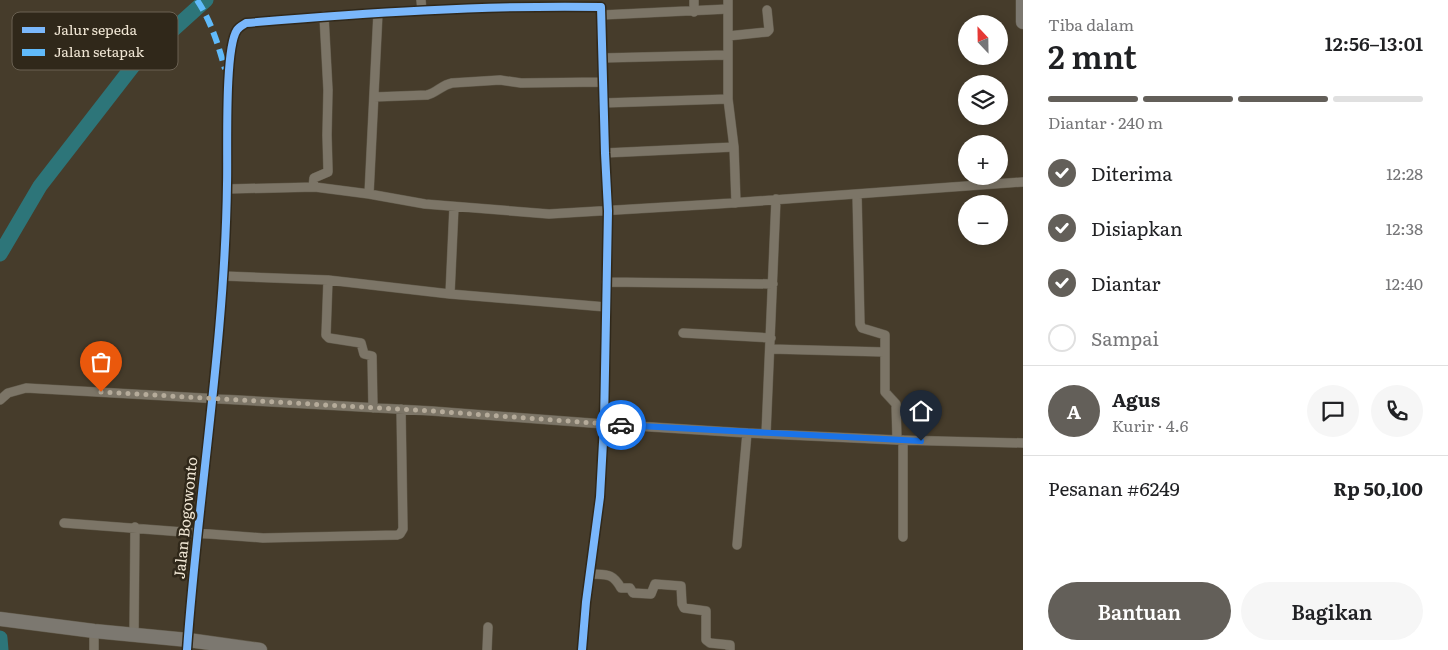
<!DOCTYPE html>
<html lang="id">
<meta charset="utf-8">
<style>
body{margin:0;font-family:Literata,serif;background:#f6f6f6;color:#202124;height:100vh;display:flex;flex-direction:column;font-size:19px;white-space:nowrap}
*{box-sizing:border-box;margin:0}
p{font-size:16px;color:#757577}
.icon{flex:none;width:28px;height:28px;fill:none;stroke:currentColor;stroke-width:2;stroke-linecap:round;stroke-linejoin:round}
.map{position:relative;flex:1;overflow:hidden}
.panel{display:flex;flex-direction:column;background:#fff;width:425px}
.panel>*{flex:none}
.needle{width:32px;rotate:338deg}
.fabs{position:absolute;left:958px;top:15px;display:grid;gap:10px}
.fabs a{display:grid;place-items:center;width:50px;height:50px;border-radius:50%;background:#fff;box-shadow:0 2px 12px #0003;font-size:25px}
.pin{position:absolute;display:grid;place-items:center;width:42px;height:42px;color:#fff;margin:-51px -21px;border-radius:50% 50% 50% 0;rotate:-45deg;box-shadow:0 0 5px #0007}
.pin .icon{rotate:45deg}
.courier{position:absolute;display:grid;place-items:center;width:50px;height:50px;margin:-25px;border:4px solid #1a73e8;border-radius:50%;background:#fff;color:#222;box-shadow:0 1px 6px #0007}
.overview em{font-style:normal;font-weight:600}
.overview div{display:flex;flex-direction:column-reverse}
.overview{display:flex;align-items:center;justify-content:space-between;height:85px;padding:0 25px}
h1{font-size:32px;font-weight:600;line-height:38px}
.bar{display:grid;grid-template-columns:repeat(4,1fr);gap:8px 5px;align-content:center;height:60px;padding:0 25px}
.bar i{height:6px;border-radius:4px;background:#e0e0e0}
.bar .selected{background:#635f59}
.bar p{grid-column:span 4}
.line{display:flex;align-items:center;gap:12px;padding:0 25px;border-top:1px solid #e0e0e0}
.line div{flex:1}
.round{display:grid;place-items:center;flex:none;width:52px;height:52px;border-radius:26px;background:#f6f6f6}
ol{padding:0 25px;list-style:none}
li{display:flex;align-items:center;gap:15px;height:55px}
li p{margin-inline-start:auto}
li .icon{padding:5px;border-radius:50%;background:#635f59;color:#fff;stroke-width:4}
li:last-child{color:#757577}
li i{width:28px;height:28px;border:2px solid #e0e0e0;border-radius:50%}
.button{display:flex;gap:10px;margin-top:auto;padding:10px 25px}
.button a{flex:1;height:58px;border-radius:30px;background:#635f59;color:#fff;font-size:20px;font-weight:600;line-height:58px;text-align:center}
.button a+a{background:#f6f6f6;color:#202124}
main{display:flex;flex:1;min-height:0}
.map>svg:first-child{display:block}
</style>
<main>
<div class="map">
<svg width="1023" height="650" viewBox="0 0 1023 650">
<rect width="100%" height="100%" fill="#463c2b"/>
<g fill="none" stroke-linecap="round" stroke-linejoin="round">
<path stroke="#2d7579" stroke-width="15" d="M0,254L40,186L133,66L206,0
M0,638L1,650"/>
<g stroke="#615a4b" stroke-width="10">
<path id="street" d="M421,0L422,11
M694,0V12
M728,0V99L734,147L736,203
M602,15L728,9
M728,36L767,32L769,30L767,10
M602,58L727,55
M374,97L427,95C436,93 442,85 452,83L500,80L521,83L603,82
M603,103L728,99
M605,153L734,147
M313,187L314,178L328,172V170L327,135L328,90L324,16
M227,189L315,187L369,194L425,204L549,214L717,204L1023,182
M369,194L378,13
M857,194L860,324L862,328L885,335V392L896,404L897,440
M224,276L328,280L450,294L606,307
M328,280L326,335L329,338L361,343L364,354L372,356L373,408
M606,282L773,284
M450,294L454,207
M683,333L771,338
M771,349L884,352
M0,400L8,393L26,388L432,411L604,424L747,433L897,440L1023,443
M766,434L776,199
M903,440V537
M64,523L263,538L397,535L400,534L403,529L401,409
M737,545L747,433
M590,574C606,575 612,572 621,588H630L633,593L651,594L655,584L681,586L682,604L684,608L706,611V640L710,643L730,645V650
M134,635L135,527
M94,650V631
M187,650C198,494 225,340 227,184C228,155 224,49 237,30C239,27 243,25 246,23C364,13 483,5 601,7L605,153L608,211L604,424L600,497L586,602L582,650
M487,650L488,627"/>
</g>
<g stroke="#615a4b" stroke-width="15">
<path id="primary" d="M1023,0V22
M0,619L94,631L188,640L260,650"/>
</g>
<use href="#street" stroke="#7c7567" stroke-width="9"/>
<use href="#primary" stroke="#7c7870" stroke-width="14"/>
<path stroke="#60bafa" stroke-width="6" stroke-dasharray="12 6" stroke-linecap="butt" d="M197,0C211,21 218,44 225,69"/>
<g stroke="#30281a" stroke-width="11">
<path id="cycleway" d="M187,650C198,494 225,340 227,184C228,155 224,49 237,30C239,27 243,25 246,23C364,13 483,5 601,7L605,153L608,211L604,424L600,497L586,602L582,650"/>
</g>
<use href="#cycleway" stroke="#7ab7fb" stroke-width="8"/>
</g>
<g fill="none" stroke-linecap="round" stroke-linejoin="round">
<path stroke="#b5ab9a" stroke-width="5" stroke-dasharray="0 9" d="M101,392L432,411L621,425"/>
<path stroke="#1a73e8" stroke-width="6" d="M621,425L921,441"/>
</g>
<g text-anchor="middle" stroke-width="5" stroke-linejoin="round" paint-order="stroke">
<g font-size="15" fill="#f1e7d5" stroke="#30281a">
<text transform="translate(186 518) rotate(-84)" y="5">Jalan Bogowonto</text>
</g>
</g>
<rect x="12" y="12" width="166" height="58" rx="8" fill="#30281a" stroke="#6a6152" stroke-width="1"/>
<rect x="22" y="27" width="23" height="6" fill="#7ab7fb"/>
<rect x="22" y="49" width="23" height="7" fill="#60bafa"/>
<g font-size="14" fill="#f1e7d5">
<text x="54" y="35">Jalur sepeda</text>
<text x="54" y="57">Jalan setapak</text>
</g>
</svg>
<div class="fabs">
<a><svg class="needle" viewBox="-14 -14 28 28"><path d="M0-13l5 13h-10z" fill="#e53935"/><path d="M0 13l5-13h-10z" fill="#757577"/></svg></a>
<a><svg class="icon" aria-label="layers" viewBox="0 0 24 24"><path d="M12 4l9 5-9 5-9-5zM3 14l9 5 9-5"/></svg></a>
<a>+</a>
<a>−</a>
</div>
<div class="pin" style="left:101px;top:392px;background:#ea580c"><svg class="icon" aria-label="bag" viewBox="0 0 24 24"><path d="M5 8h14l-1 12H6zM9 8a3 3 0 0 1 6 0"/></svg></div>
<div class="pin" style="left:921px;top:441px;background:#1f2937"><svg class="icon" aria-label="home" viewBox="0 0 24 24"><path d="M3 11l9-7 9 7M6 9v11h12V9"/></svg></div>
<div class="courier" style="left:621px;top:425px"><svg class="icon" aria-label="car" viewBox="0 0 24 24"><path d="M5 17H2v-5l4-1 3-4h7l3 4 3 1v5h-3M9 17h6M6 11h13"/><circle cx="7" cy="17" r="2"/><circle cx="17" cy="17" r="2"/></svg></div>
</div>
<section class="panel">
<div class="overview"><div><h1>2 mnt</h1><p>Tiba dalam</p></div><em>12:56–13:01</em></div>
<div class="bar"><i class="selected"></i><i class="selected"></i><i class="selected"></i><i></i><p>Diantar · 240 m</p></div>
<ol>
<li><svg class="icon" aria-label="check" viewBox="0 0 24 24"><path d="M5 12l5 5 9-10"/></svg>Diterima<p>12:28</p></li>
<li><svg class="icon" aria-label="check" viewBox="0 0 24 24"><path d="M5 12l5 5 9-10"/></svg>Disiapkan<p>12:38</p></li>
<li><svg class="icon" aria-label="check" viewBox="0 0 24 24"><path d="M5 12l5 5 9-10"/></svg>Diantar<p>12:40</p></li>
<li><i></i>Sampai</li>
</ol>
<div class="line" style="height:90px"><b class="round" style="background:#635f59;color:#fff">A</b><div><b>Agus</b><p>Kurir · 4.6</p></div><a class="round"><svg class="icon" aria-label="chat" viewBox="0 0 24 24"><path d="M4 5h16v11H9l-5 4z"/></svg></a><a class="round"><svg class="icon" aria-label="phone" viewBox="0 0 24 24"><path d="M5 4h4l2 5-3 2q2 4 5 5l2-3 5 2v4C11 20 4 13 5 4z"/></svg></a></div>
<div class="line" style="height:65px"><div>Pesanan #6249</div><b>Rp 50,100</b></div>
<div class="button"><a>Bantuan</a><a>Bagikan</a></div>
</section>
</main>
